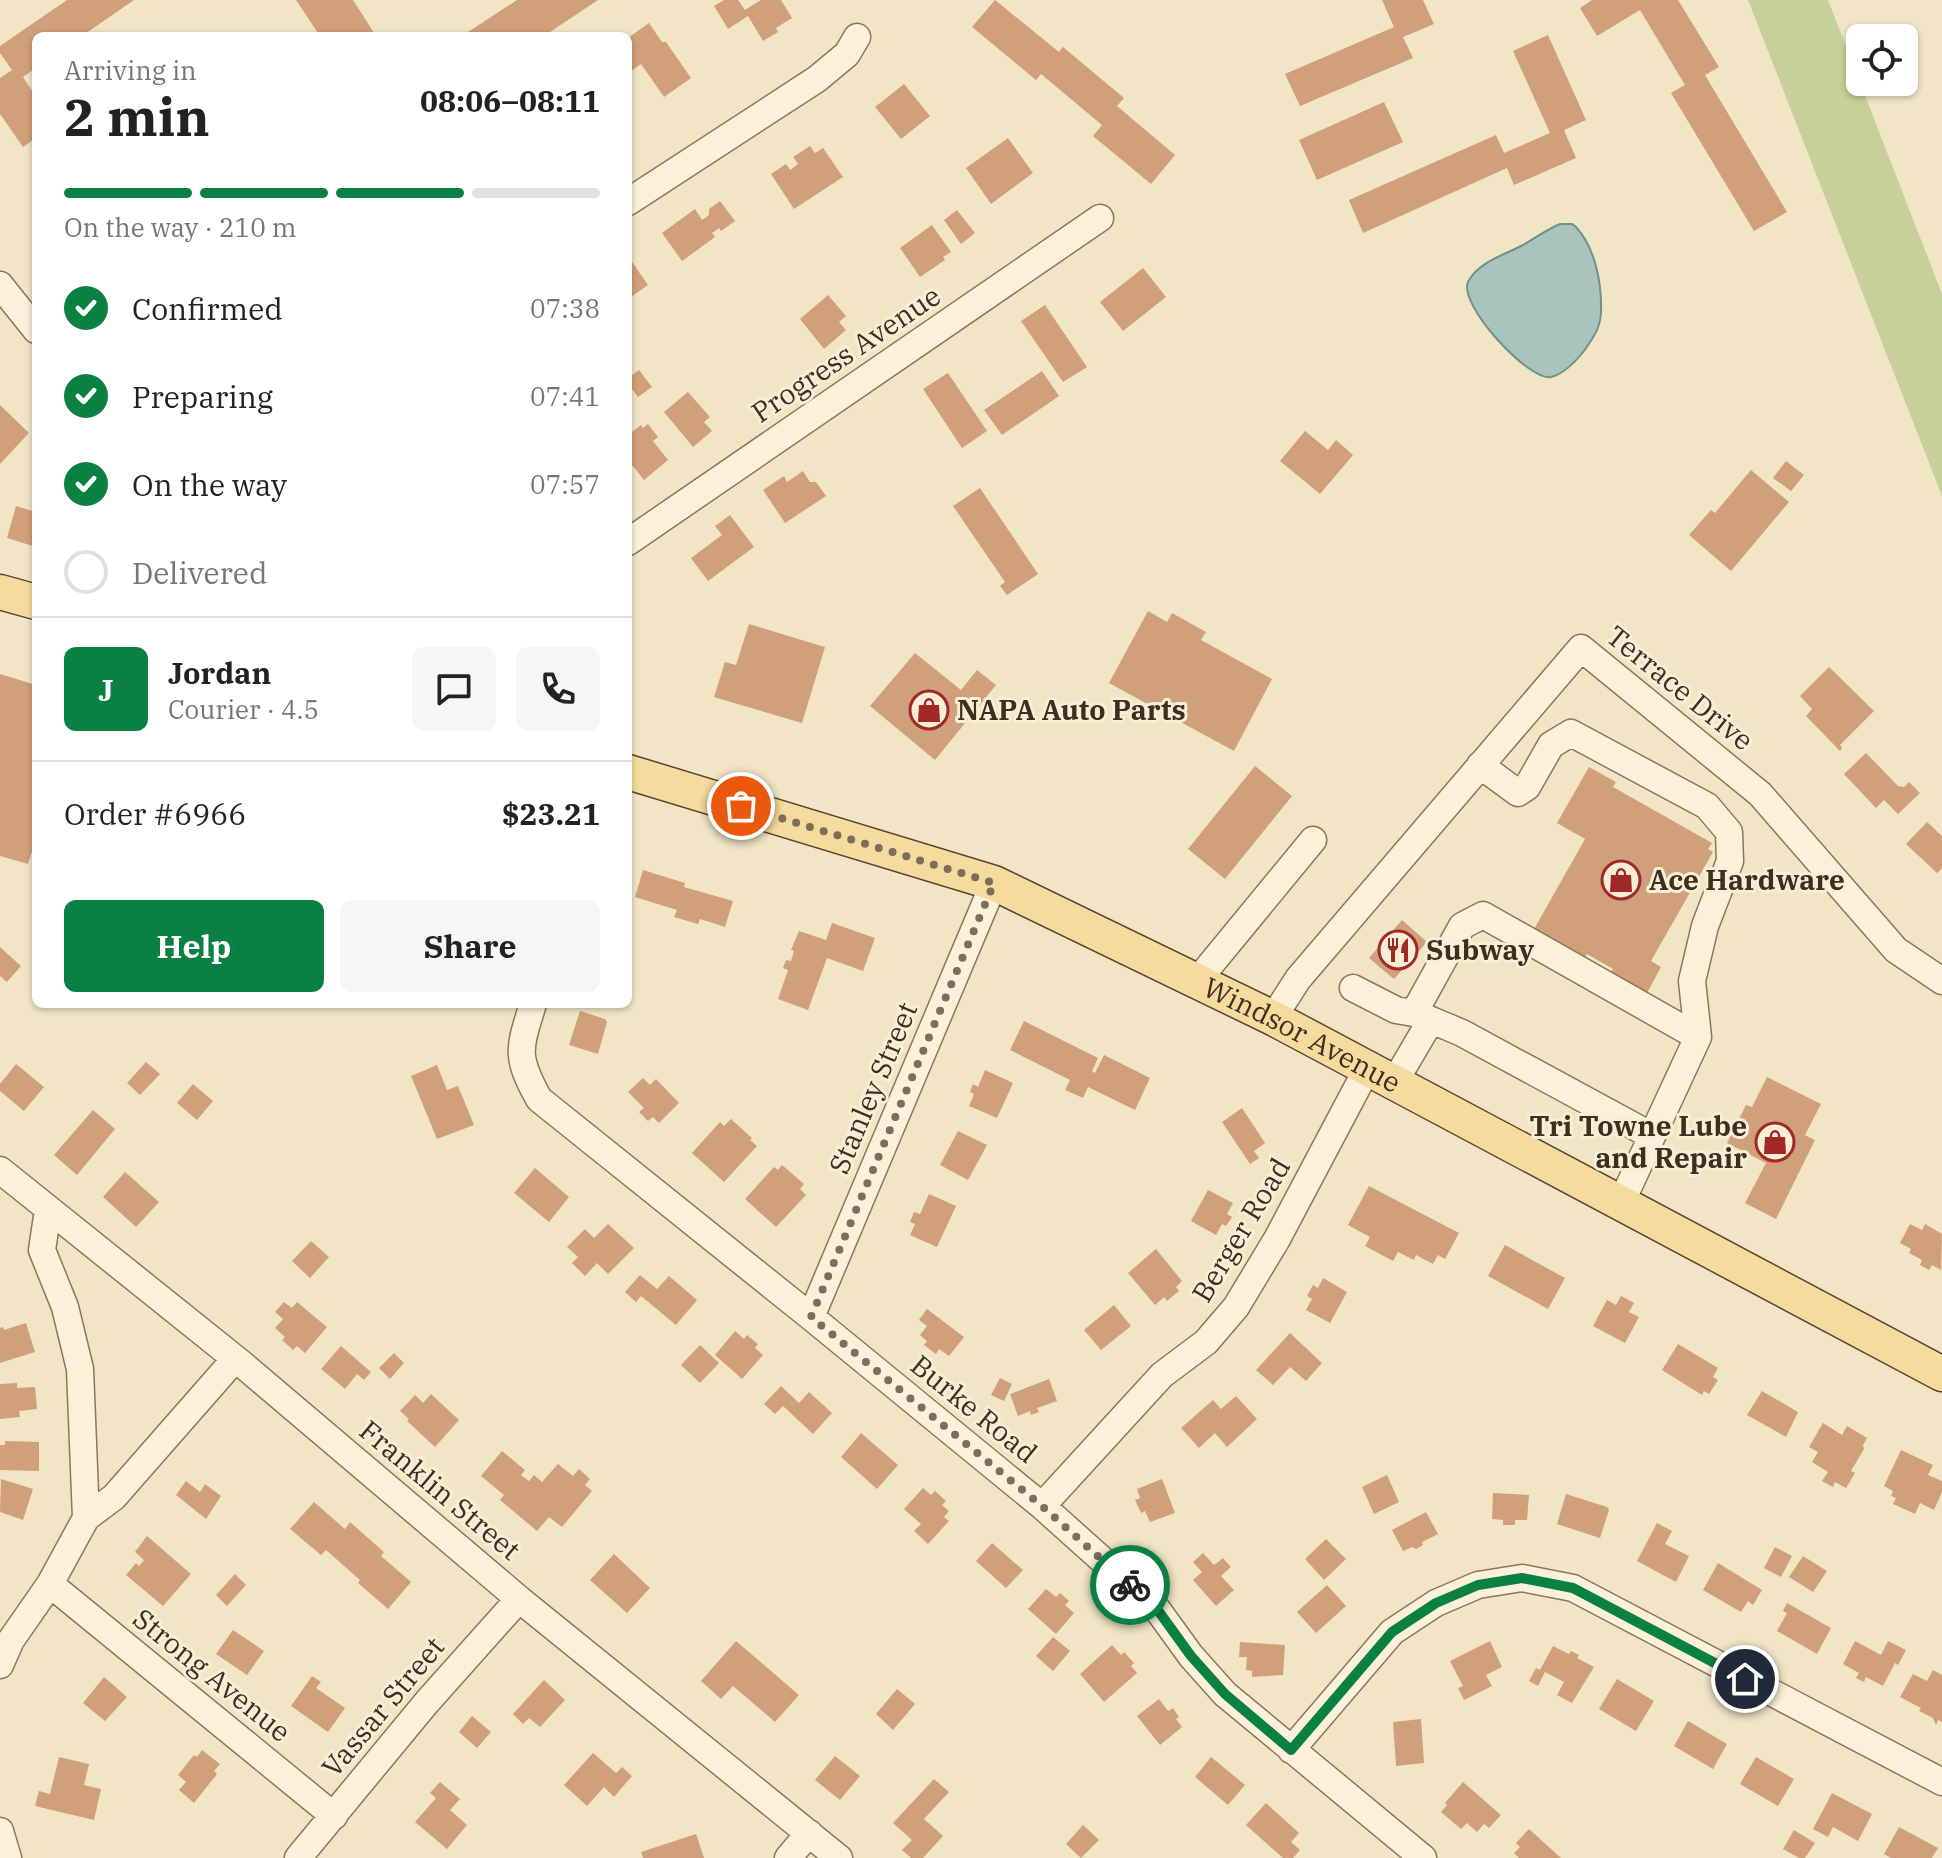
<!DOCTYPE html>
<meta charset="utf-8">
<style>
body{margin:0;font-family:"IBM Plex Serif",serif;background:#f6f6f6;color:#222;height:100vh;display:flex;flex-direction:column;font-size:30px;white-space:nowrap}
*{box-sizing:border-box;margin:0}
p{font-size:26px;color:#767676}
.icon{flex:none;width:44px;height:44px;fill:none;stroke:currentColor;stroke-width:2;stroke-linecap:round;stroke-linejoin:round}
.map{position:relative;flex:1;overflow:hidden}
.drawer{position:absolute;left:32px;top:32px;width:600px;height:976px;display:flex;flex-direction:column;background:#fff;border-radius:12px;box-shadow:0 2px 6px #0004}
.drawer>*{flex:none}
.fabs{position:absolute;left:1846px;top:24px;display:grid;gap:16px}
.fabs a{display:grid;place-items:center;width:72px;height:72px;border-radius:12px;background:#fff;box-shadow:0 2px 6px #0004;font-size:40px}
.pin{position:absolute;display:grid;place-items:center;width:68px;height:68px;color:#fff;margin:-34px;border:4px solid #fff;border-radius:50%;box-shadow:0 2px 8px #0007}
.courier{position:absolute;display:grid;place-items:center;width:80px;height:80px;margin:-40px;border:6px solid #0b8043;border-radius:50%;background:#fff;color:#222;box-shadow:0 2px 10px #0007}
.headline em{font-style:normal;font-weight:800}
.headline div{display:flex;flex-direction:column-reverse}
.headline{display:flex;align-items:center;justify-content:space-between;height:136px;padding:0 32px}
h1{font-size:52px;font-weight:800;line-height:60px}
.bar{display:grid;grid-template-columns:repeat(4,1fr);gap:12px 8px;align-content:center;height:96px;padding:0 32px}
.bar i{height:10px;border-radius:6px;background:#e0e0e0}
.bar .current{background:#0b8043}
.bar p{grid-column:span 4}
.line{display:flex;align-items:center;gap:20px;padding:0 32px;border-top:2px solid #e0e0e0}
.line div{flex:1}
.round{display:grid;place-items:center;flex:none;width:84px;height:84px;border-radius:12px;background:#f6f6f6}
ol{padding:0 32px;list-style:none}
li{display:flex;align-items:center;gap:24px;height:88px}
li p{margin-inline-start:auto}
li .icon{padding:8px;border-radius:50%;background:#0b8043;color:#fff;stroke-width:4}
li:last-child{color:#767676}
li i{width:44px;height:44px;border:4px solid #e0e0e0;border-radius:50%}
.primary-button{display:flex;gap:16px;margin-top:auto;padding:16px 32px}
.primary-button a{flex:1;height:92px;border-radius:12px;background:#0b8043;color:#fff;font-size:32px;font-weight:800;line-height:92px;text-align:center}
.primary-button a+a{background:#f6f6f6;color:#222}
.map>svg:first-child{display:block}
</style>
<div class="map">
<svg width="1942" height="1858" viewBox="0 0 1942 1858">
<rect width="100%" height="100%" fill="#f1e5c6"/>
<path fill="#c8d099" d="M1748,0H1828L1942,294V496Z"/>
<path fill="#a8c4bc" stroke="#6e938b" stroke-width="2" d="M1560,224H1572L1576,227C1596,249 1602,285 1601,313C1600,329 1593,338 1584,351C1576,361 1564,374 1551,377C1528,381 1458,304 1468,282C1478,262 1504,255 1523,245C1535,238 1546,230 1560,224Z"/>
<path fill="#d0a07a" d="M67,0H134L82,36H36V68L23,77L36,97V138L23,147L0,114V78L12,70L0,53V46Z
M296,0H353L376,36H320Z
M517,0H598L544,36H462Z
M724,0H738L745,10L761,0H781L792,18L776,28L778,32L763,41L748,16L728,29L714,6Z
M995,0L1059,52L1063,47L1124,98L1117,106L1175,155L1151,184L1093,136L1102,125L1041,74L1036,80L972,27Z
M1382,0H1423L1434,24L1403,37L1413,58L1300,106L1285,74L1394,27Z
M1592,0H1678L1719,67L1705,75L1787,212L1754,231L1671,93L1685,85L1640,10L1597,36L1580,8Z
M649,23L662,42H666L691,78L664,97L641,64L628,73V38Z
M1548,35L1586,120L1564,130L1576,158L1514,185L1507,168L1363,233L1349,200L1496,135L1504,153L1550,133L1513,51Z
M904,84L930,116L901,139L875,107Z
M1384,102L1403,142L1317,180L1299,140Z
M1008,138L1033,173L991,204L966,168Z
M810,146L815,153L823,148L843,177L794,209L771,174L786,164L790,170L798,164L793,157Z
M720,201L735,221L721,231L719,228L712,233L715,237L682,261L662,233L695,209L702,220L709,215V209Z
M957,210L975,233L961,244L944,220Z
M932,225L951,252L943,257L945,260L920,277L900,248Z
M628,256L648,285L628,299Z
M1143,268L1166,297L1123,331L1100,302Z
M828,295L846,316L839,322L846,330L824,349L800,319Z
M1045,305L1087,367L1063,382L1021,321Z
M639,370L652,387L638,397L628,384V378Z
M1042,371L1059,396L1002,435L984,410Z
M948,373L987,431L962,448L923,389Z
M688,392L710,417L704,422L712,431L693,447L664,412Z
M0,405L29,433L0,464Z
M648,424L658,437L653,441L668,460L644,480L628,460V435L641,425L643,428Z
M1305,431L1328,450L1336,440L1353,455L1320,494L1280,461Z
M1786,461L1804,475L1791,491L1773,478Z
M1751,470L1789,502L1731,571L1689,535L1711,510L1715,513Z
M803,471L810,482H816L826,496L785,523L763,490L784,476L787,482Z
M980,488L1038,574L1007,595L1000,586L1005,582L953,506Z
M16,506L36,512V547L7,538Z
M730,515L754,547L708,581L691,558L722,535L715,526Z
M1148,611L1167,622L1172,613L1206,632L1201,640L1272,679L1234,751L1109,683Z
M749,624L825,647L802,723L714,697L725,662L736,665Z
M915,653L961,690L977,670L996,685L935,760L870,706Z
M1829,667L1874,711L1840,745L1842,748L1840,751L1806,716L1812,709L1800,696Z
M0,674L36,685V839L28,864L0,856Z
M1866,753L1898,786L1904,787L1909,782L1920,793L1898,814L1884,800L1876,808L1844,774Z
M1255,766L1292,796L1225,879L1188,849Z
M1589,767L1616,782L1613,787L1712,843L1708,849L1713,852L1651,961L1661,967L1647,993L1611,972L1613,969L1587,954L1584,959L1533,931L1585,839L1557,823Z
M1927,822L1942,836V868L1937,873L1906,844Z
M643,870L685,883L684,887L733,901L725,927L700,919L698,924L674,917L677,910L635,897Z
M1402,920L1427,942L1394,979L1369,958Z
M832,923L875,938L863,971L827,958L808,1010L778,999L788,970L783,968L786,960L791,961L794,951L791,950L799,931L826,940Z
M0,947L21,966L7,982L0,976Z
M580,1011L605,1019L607,1022L598,1054L569,1045Z
M1024,1021L1098,1058L1092,1071L1095,1073L1104,1055L1150,1078L1135,1110L1088,1087L1083,1098L1065,1090L1070,1080L1010,1050Z
M146,1062L160,1074L140,1095L127,1083Z
M16,1064L44,1087L24,1111L0,1091V1084Z
M437,1065L447,1090L458,1086L474,1125L437,1139L411,1076Z
M985,1070L1013,1083L997,1118L969,1106L974,1094L970,1092L973,1084L978,1087Z
M1767,1077L1821,1104L1805,1135L1815,1140L1776,1219L1745,1203L1766,1163L1727,1143L1746,1105L1752,1107Z
M643,1078L650,1085L656,1079L679,1103L659,1123L653,1117L648,1121L639,1112L644,1108L628,1092Z
M193,1084L213,1101L197,1120L177,1103Z
M1242,1108L1265,1143L1254,1151L1259,1158L1250,1164L1222,1122Z
M93,1110L115,1129L77,1175L54,1155Z
M731,1119L752,1138L750,1140L757,1146L724,1182L692,1153L720,1122L724,1126Z
M958,1131L987,1145L968,1180L940,1165Z
M782,1165L804,1184L800,1189L806,1195L776,1227L745,1199L774,1167L778,1170Z
M535,1168L569,1197L549,1222L514,1193Z
M125,1172L159,1202L136,1227L103,1197Z
M1369,1186L1459,1233L1445,1259L1438,1255L1433,1264L1416,1255L1414,1260L1398,1252L1393,1261L1365,1246L1370,1237L1348,1225Z
M1208,1190L1233,1203L1227,1214L1232,1217L1226,1226L1222,1224L1216,1235L1191,1221Z
M929,1194L956,1206L937,1247L910,1235L915,1224L910,1222L914,1212L920,1214Z
M608,1224L634,1248L608,1274L597,1263L585,1276L572,1263L578,1257L567,1247L585,1229L594,1238Z
M1910,1224L1922,1230L1925,1224L1942,1234L1941,1270L1932,1265L1929,1270L1920,1265L1922,1260L1909,1253L1911,1249L1900,1243Z
M311,1241L329,1257L310,1278L292,1261Z
M1505,1245L1565,1278L1548,1309L1488,1276Z
M1156,1249L1182,1281L1176,1287L1179,1291L1167,1301L1164,1297L1155,1305L1128,1273Z
M640,1275L657,1289L669,1276L697,1300L676,1325L641,1296L636,1302L625,1292Z
M1323,1278L1347,1292L1330,1323L1306,1310L1312,1299L1307,1296L1313,1285L1318,1288Z
M1621,1296L1634,1303L1629,1312L1639,1317L1625,1343L1593,1326L1607,1300L1616,1305Z
M284,1302L292,1308L297,1302L327,1327L305,1353L297,1346L293,1350L282,1340L285,1337L275,1328L283,1319L275,1312Z
M1114,1305L1131,1326L1101,1350L1084,1330Z
M927,1309L964,1337L949,1356L939,1349L936,1354L924,1345L927,1341L920,1335L927,1326L919,1320Z
M26,1323L35,1352L0,1363V1328L3,1327L4,1330Z
M735,1331L744,1339L747,1335L758,1344L755,1348L763,1355L742,1379L715,1355Z
M1290,1333L1322,1363L1306,1381L1290,1367L1273,1385L1256,1370Z
M1678,1344L1718,1368L1713,1377L1718,1380L1709,1394L1704,1391L1702,1395L1662,1370Z
M700,1345L719,1363L700,1383L681,1365Z
M341,1346L371,1372L364,1380L357,1374L345,1389L321,1369Z
M394,1353L404,1363L390,1379L379,1368Z
M1000,1378L1012,1384L1004,1401L991,1395Z
M1049,1379L1057,1401L1037,1408L1039,1412L1031,1415L1030,1411L1018,1416L1010,1394Z
M17,1383V1388L35,1387L37,1409L19,1411L20,1417L0,1419V1384Z
M781,1386L799,1403L809,1392L832,1413L813,1434L783,1406L775,1414L764,1404Z
M1762,1391L1798,1412L1786,1437L1747,1415Z
M431,1394L459,1420L435,1447L407,1421L409,1419L400,1411L415,1395L423,1403Z
M1236,1396L1257,1419L1227,1447L1215,1433L1199,1448L1181,1428L1213,1400L1221,1409Z
M1823,1423L1842,1435L1847,1426L1867,1438L1863,1445L1864,1449L1851,1471L1855,1473L1846,1488L1835,1482L1833,1487L1822,1481L1828,1472L1812,1462L1818,1452L1809,1447Z
M861,1433L898,1465L877,1489L841,1457Z
M5,1441L39,1442V1471L0,1470V1445H5Z
M1901,1450L1933,1465L1928,1475L1942,1481V1492L1934,1510L1920,1503L1915,1514L1893,1504L1896,1498L1891,1496L1893,1491L1884,1486Z
M502,1451L525,1470L521,1475L529,1481L534,1475L542,1482L558,1464L573,1476L579,1469L590,1479L585,1485L592,1491L562,1527L549,1517L537,1531L500,1500L504,1495L481,1476Z
M1387,1475L1399,1502L1374,1514L1362,1487Z
M1,1479L33,1489L23,1520L0,1512Z
M1162,1479L1175,1513L1150,1522L1145,1511L1141,1513L1135,1500L1140,1498L1137,1489Z
M186,1481L200,1492L205,1484L221,1496L206,1519L176,1495Z
M923,1488L931,1495L935,1491L946,1501L942,1505L949,1511L944,1517L949,1521L928,1544L914,1531L921,1524L904,1509Z
M1493,1493L1529,1495L1527,1520H1515V1525H1503V1520L1492,1519Z
M1566,1494L1607,1507L1609,1510L1600,1538L1557,1524Z
M314,1502L345,1529L350,1522L384,1552L381,1556L411,1582L388,1609L358,1583L360,1580L326,1550L321,1555L290,1529Z
M1426,1512L1438,1534L1422,1542L1423,1545L1416,1549L1412,1547L1403,1551L1392,1530Z
M1657,1523L1672,1531L1665,1544L1689,1556L1676,1582L1637,1561Z
M147,1536L191,1574L163,1606L126,1575L136,1563L139,1566L144,1560L135,1552Z
M1326,1539L1346,1559L1324,1580L1305,1559Z
M992,1543L1023,1570L1006,1588L976,1561Z
M1775,1547L1792,1556L1781,1577L1764,1568Z
M1203,1553L1214,1565L1223,1558L1231,1567L1221,1576L1234,1590L1216,1606L1193,1580L1202,1572L1193,1562Z
M614,1554L650,1588L627,1613L590,1580Z
M1803,1556L1827,1571L1813,1592L1789,1577Z
M1718,1563L1762,1590L1753,1605L1748,1601L1741,1612L1703,1590Z
M235,1574L246,1585L227,1606L216,1595Z
M1327,1585L1346,1606L1316,1633L1297,1612Z
M1046,1589L1056,1597L1060,1593L1069,1601L1065,1605L1074,1613L1056,1634L1028,1609Z
M1787,1603L1831,1628L1817,1654L1777,1631L1787,1613L1783,1611Z
M233,1630L264,1651L247,1675L216,1654Z
M1053,1637L1070,1651L1053,1671L1036,1656Z
M736,1641L799,1695L775,1722L733,1686L721,1699L701,1681Z
M1490,1641L1502,1667L1486,1675L1492,1686L1464,1700L1458,1688L1463,1686L1450,1661Z
M1855,1641L1881,1655L1888,1641L1906,1650L1898,1665L1895,1663L1883,1686L1866,1677L1864,1682L1856,1678L1859,1673L1843,1664Z
M1240,1642L1285,1645L1283,1675L1252,1677V1671L1246,1670L1247,1657H1239Z
M1112,1645L1121,1655L1124,1652L1134,1663L1131,1666L1137,1673L1104,1702L1080,1674Z
M1553,1646L1569,1654L1571,1651L1579,1655L1577,1658L1594,1667L1572,1703L1557,1695L1564,1682L1545,1672L1538,1686L1529,1681L1536,1668L1540,1670Z
M1933,1670L1942,1675V1722L1938,1720L1936,1725L1933,1718L1919,1711L1921,1708L1900,1697L1913,1674L1927,1681Z
M312,1676L321,1682L316,1688L345,1708L328,1732L291,1706Z
M104,1677L127,1697L105,1721L83,1703Z
M1617,1679L1654,1701L1636,1731L1599,1709Z
M544,1680L565,1700L540,1727L529,1718L523,1724L513,1714Z
M897,1689L915,1704L893,1730L876,1714Z
M1159,1699L1168,1711L1173,1708L1179,1717L1176,1719L1182,1727L1160,1745L1137,1716Z
M472,1716L491,1732L477,1748L459,1732Z
M1421,1719L1424,1763L1396,1766L1393,1722Z
M1688,1721L1727,1744L1713,1769L1674,1746Z
M202,1750L220,1764L214,1771L217,1774L194,1803L179,1790L186,1782L178,1775L194,1755L197,1757Z
M593,1753L616,1773L622,1767L632,1776L614,1797L604,1787L587,1806L564,1785Z
M835,1756L860,1776L840,1800L815,1780Z
M59,1757L89,1764L84,1785L101,1789L94,1820L35,1806L39,1791L50,1794Z
M1211,1757L1245,1785L1228,1805L1195,1777Z
M1756,1757L1794,1779L1778,1806L1740,1784Z
M934,1779L949,1792L924,1819L943,1836L923,1858H911L902,1850L912,1840L893,1823Z
M440,1782L460,1799L450,1810L467,1825L447,1849L415,1822L436,1798L430,1793Z
M1463,1782L1501,1815L1489,1828L1484,1824L1477,1832L1467,1823L1461,1829L1441,1812L1447,1805L1445,1803Z
M1832,1793L1872,1814L1858,1841L1833,1827L1828,1837L1813,1829Z
M1266,1803L1299,1833L1291,1842L1300,1850L1293,1858H1283L1246,1825Z
M1083,1825L1099,1840L1081,1858L1066,1844Z
M1899,1827L1938,1848L1932,1858H1891L1884,1854Z
M1529,1829L1561,1858H1519L1514,1853L1520,1847L1516,1843Z
M1794,1830L1815,1843L1805,1858H1799L1783,1849Z
M696,1834L704,1858H643L641,1852Z"/>
<g fill="none" stroke-linecap="round" stroke-linejoin="round">
<g stroke="#8d765a" stroke-width="29">
<path id="minor" d="M628,202L817,79L847,54L857,37
M0,285L36,330
M628,542L1100,218
M1480,765L1518,793L1527,787L1551,745L1571,733L1707,806L1729,832L1730,861L1705,926L1692,981L1698,1037L1621,1203
M1197,981L1313,840
M1353,988L1396,1010L1414,1013
M533,1004C519,1049 515,1056 539,1099L811,1317L1042,1506L1157,1609L1191,1656L1225,1694L1423,1858
M1273,1018L1298,979L1581,648L1760,794L1896,950L1942,981
M1431,1020L1414,1013L1462,926L1483,915L1698,1037
M1394,1083L1431,1020L1462,1033L1652,1136
M0,1170L242,1364L519,1599L839,1858
M811,1317L994,883
M1042,1506L1162,1375L1206,1342L1236,1307L1277,1239L1367,1069
M86,1518L114,1497L235,1359
M50,1584L334,1816
M0,1665L11,1640L50,1584L86,1518L80,1369L65,1307L42,1250L48,1210
M1291,1750L1392,1632L1436,1603L1478,1585L1522,1578L1573,1588L1942,1782
M0,1831L8,1858
M298,1858L427,1702L519,1599
M788,1858L809,1833"/>
</g>
<g stroke="#5b442f" stroke-width="37">
<g id="major">
<path d="M0,592L36,602"/>
<path id="s1" d="M628,772L994,883L1273,1018L1942,1374"/>
</g>
</g>
<use href="#minor" stroke="#fbf1da" stroke-width="26"/>
<use href="#major" stroke="#f5db9d" stroke-width="34"/>
</g>
<g fill="none" stroke-linecap="round" stroke-linejoin="round">
<path stroke="#7c6e59" stroke-width="8" stroke-dasharray="0 14.4" d="M741,806L994,883L811,1317L1042,1506L1130,1585"/>
<path stroke="#0b8043" stroke-width="10" d="M1130,1585L1157,1609L1191,1656L1225,1694L1291,1750L1392,1632L1436,1603L1478,1585L1522,1578L1573,1588L1745,1679"/>
</g>
<defs>
<g id="shop-ring" transform="scale(2)"><circle r="9.5" fill="#f7eed6" stroke="#a02827" stroke-width="1.5"/><path d="M-5-2.5h2.3a2.7 3.5 0 0 1 5.4 0H5L5.5 6h-11ZM-1.5-2.5h3a1.5 2.3 0 0 0-3 0Z" fill="#a02827"/></g>
<g id="restaurant-ring" transform="scale(2)"><circle r="9.5" fill="#f7eed6" stroke="#a02827" stroke-width="1.5"/><path d="M-5-6h1v4h1v-4h1v4h1v-4h1v5L-1.5 .5V6h-2V.5L-5-1ZM5-6V6H3V1.5H1.5Q1.5-4 5-6Z" fill="#a02827"/></g>
</defs>
<g fill-rule="evenodd">
<use href="#shop-ring" x="929" y="710"/>
<use href="#shop-ring" x="1621" y="880"/>
<use href="#restaurant-ring" x="1398" y="950"/>
<use href="#shop-ring" x="1775" y="1142"/>
</g>
<g text-anchor="middle" stroke-width="6" stroke-linejoin="round" paint-order="stroke">
<g font-size="28" fill="#3d2e1f" stroke="#f7eed6">
<text transform="translate(846 354) rotate(-34)" y="10">Progress Avenue</text>
<text transform="translate(1680 688) rotate(39)" y="10">Terrace Drive</text>
<text dy="10" stroke="none"><textPath href="#s1" startOffset="726">Windsor Avenue</textPath></text>
<text transform="translate(873 1088) rotate(-67)" y="10">Stanley Street</text>
<text transform="translate(1241 1230) rotate(-59)" y="10">Berger Road</text>
<text transform="translate(974 1409) rotate(39)" y="10">Burke Road</text>
<text transform="translate(440 1490) rotate(40)" y="10">Franklin Street</text>
<text transform="translate(212 1675) rotate(39)" y="10">Strong Avenue</text>
<text transform="translate(383 1707) rotate(-50)" y="10">Vassar Street</text>
</g>
<g font-size="28" font-weight="bold" fill="#3d2e1f" stroke="#f7eed6" text-anchor="start">
<text x="957" y="720">NAPA Auto Parts</text>
<text x="1649" y="890">Ace Hardware</text>
<text x="1426" y="960">Subway</text>
<text x="1747" y="1136" text-anchor="end">Tri Towne Lube<tspan x="1747" dy="32">and Repair</tspan></text>
</g>
</g>
</svg>
<div class="fabs">
<a><svg class="icon" aria-label="locate" viewBox="0 0 24 24"><circle cx="12" cy="12" r="6"/><path d="M12 2v4M12 18v4M2 12h4M18 12h4"/></svg></a>
</div>
<div class="pin" style="left:741px;top:806px;background:#ea580c"><svg class="icon" aria-label="bag" viewBox="0 0 24 24"><path d="M5 8h14l-1 12H6zM9 8a3 3 0 0 1 6 0"/></svg></div>
<div class="pin" style="left:1745px;top:1679px;background:#1f2937"><svg class="icon" aria-label="home" viewBox="0 0 24 24"><path d="M3 11l9-7 9 7M6 9v11h12V9"/></svg></div>
<div class="courier" style="left:1130px;top:1585px"><svg class="icon" aria-label="bike" viewBox="0 0 24 24"><circle cx="6" cy="16" r="4"/><circle cx="18" cy="16" r="4"/><path d="M6 16l4-8h5l3 8M10 8l3 8H6M13 5h3"/></svg></div>
<section class="drawer">
<div class="headline"><div><h1>2 min</h1><p>Arriving in</p></div><em>08:06–08:11</em></div>
<div class="bar"><i class="current"></i><i class="current"></i><i class="current"></i><i></i><p>On the way · 210 m</p></div>
<ol>
<li><svg class="icon" aria-label="check" viewBox="0 0 24 24"><path d="M5 12l5 5 9-10"/></svg>Confirmed<p>07:38</p></li>
<li><svg class="icon" aria-label="check" viewBox="0 0 24 24"><path d="M5 12l5 5 9-10"/></svg>Preparing<p>07:41</p></li>
<li><svg class="icon" aria-label="check" viewBox="0 0 24 24"><path d="M5 12l5 5 9-10"/></svg>On the way<p>07:57</p></li>
<li><i></i>Delivered</li>
</ol>
<div class="line" style="height:144px"><b class="round" style="background:#0b8043;color:#fff">J</b><div><b>Jordan</b><p>Courier · 4.5</p></div><a class="round"><svg class="icon" aria-label="chat" viewBox="0 0 24 24"><path d="M4 5h16v11H9l-5 4z"/></svg></a><a class="round"><svg class="icon" aria-label="phone" viewBox="0 0 24 24"><path d="M5 4h4l2 5-3 2q2 4 5 5l2-3 5 2v4C11 20 4 13 5 4z"/></svg></a></div>
<div class="line" style="height:104px"><div>Order #6966</div><b>$23.21</b></div>
<div class="primary-button"><a>Help</a><a>Share</a></div>
</section>
</div>
